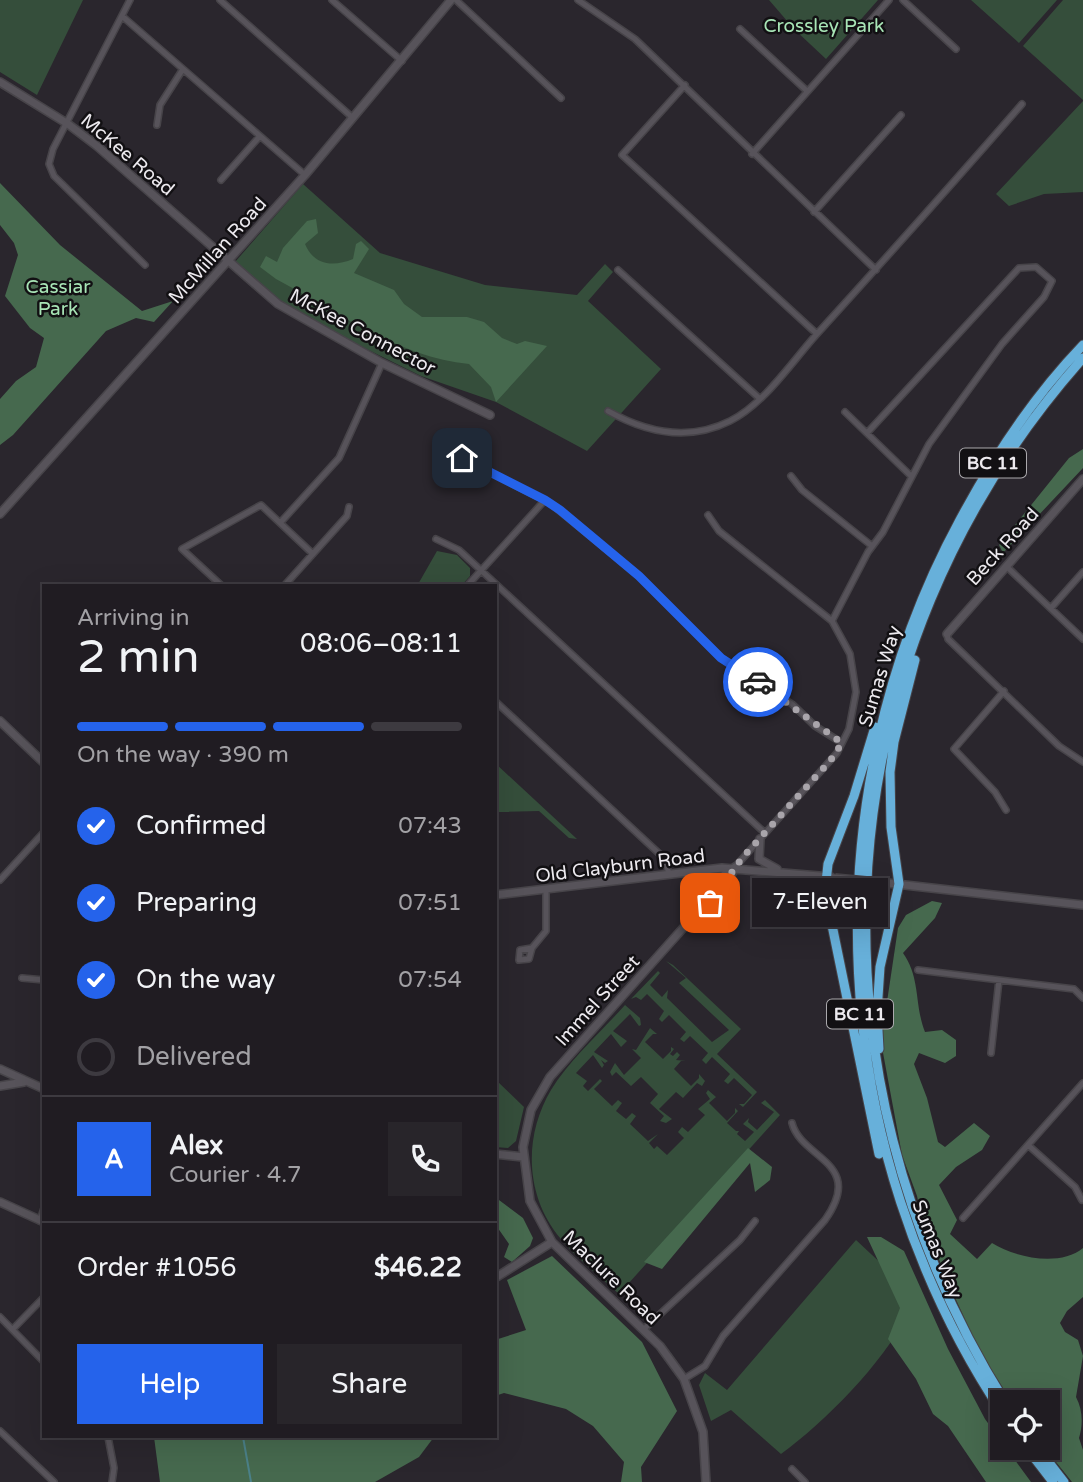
<!DOCTYPE html>
<meta charset="utf-8">
<style>
body{margin:0;font-family:"Varela Round",sans-serif;background:#28252a;color:#f1f3f6;height:100vh;display:flex;flex-direction:column;font-size:26px;white-space:nowrap}
*{box-sizing:border-box;margin:0}
p{font-size:23px;color:#a2a1a5}
.icon{flex:none;width:38px;height:38px;fill:none;stroke:currentColor;stroke-width:2;stroke-linecap:round;stroke-linejoin:round}
.map{position:relative;flex:1;overflow:hidden}
.side{position:absolute;left:42px;top:584px;width:455px;height:854px;display:flex;flex-direction:column;background:#201c22;border-radius:0px;box-shadow:0 7px 28px #0002,0 0 0 2px #3d3a40}
.side>*{flex:none}
.buttons{position:absolute;left:990px;top:1390px;display:grid;gap:14px}
.buttons a{display:grid;place-items:center;width:70px;height:70px;border-radius:0px;background:#201c22;box-shadow:0 7px 28px #0002,0 0 0 2px #3d3a40;font-size:35px}
.pin{position:absolute;display:grid;place-items:center;width:60px;height:60px;color:#fff;margin:-30px;border-radius:14px;box-shadow:0 4px 10px #0006}
.courier{position:absolute;display:grid;place-items:center;width:70px;height:70px;margin:-35px;border:5px solid #2563eb;border-radius:50%;background:#fff;color:#222;box-shadow:0 2px 9px #0007}
.bubble{position:absolute;height:49px;border-radius:0px;background:#201c22;box-shadow:0 7px 28px #0002,0 0 0 2px #3d3a40;font-size:23px;font-weight:600;line-height:49px;text-align:center}
.overview em{font-style:normal;font-weight:600}
.overview div{display:flex;flex-direction:column-reverse}
.overview{display:flex;align-items:center;justify-content:space-between;height:119px;padding:0 35px}
h1{font-size:46px;font-weight:600;line-height:52px}
.bar{display:grid;grid-template-columns:repeat(4,1fr);gap:10px 7px;align-content:center;height:84px;padding:0 35px}
.bar i{height:9px;border-radius:5px;background:#3d3a40}
.bar .active{background:#2563eb}
.bar p{grid-column:span 4}
.line{display:flex;align-items:center;gap:18px;padding:0 35px;border-top:2px solid #3d3a40}
.line div{flex:1}
.round{display:grid;place-items:center;flex:none;width:74px;height:74px;border-radius:0px;background:#28252a}
ol{padding:0 35px;list-style:none}
li{display:flex;align-items:center;gap:21px;height:77px}
li p{margin-inline-start:auto}
li .icon{padding:7px;border-radius:50%;background:#2563eb;color:#fff;stroke-width:4}
li:last-child{color:#a2a1a5}
li i{width:38px;height:38px;border:4px solid #3d3a40;border-radius:50%}
.primary-button{display:flex;gap:14px;margin-top:auto;padding:14px 35px}
.primary-button a{flex:1;height:80px;border-radius:0px;background:#2563eb;color:#fff;font-size:28px;font-weight:600;line-height:80px;text-align:center}
.primary-button a+a{background:#28252a;color:#f1f3f6}
.map>svg:first-child{display:block}
</style>
<div class="map">
<svg width="1083" height="1482" viewBox="0 0 1083 1482">
<rect width="100%" height="100%" fill="#2a262d"/>
<path fill="#354e3b" d="M0,0H83L37,95L0,72Z
M769,0H878L826,59L794,29Z
M971,0H1057L1019,43Z
M1063,0H1083V100L1023,46Z
M1083,101V192L1044,194L1009,206L996,194Z
M303,184L380,253L485,285L577,295L605,264L613,272L588,301L661,369L587,451L496,402L421,376L310,321L277,299L235,262Z
M437,551L457,555L470,568V576L461,586H417Z
M495,763L577,839L569,838L539,811L495,812Z
M666,961L673,965L741,1029L717,1054L757,1092L743,1107L739,1104H744L752,1095L734,1078L728,1084L724,1081L730,1074L712,1057L706,1064L702,1060L708,1053L690,1036L684,1042L680,1039L686,1032L669,1015L662,1022L659,1019L664,1011L647,994L641,1000L636,997L631,999L658,971L660,973L650,985L662,997L668,990L667,998L712,1042L729,1030L679,983L686,978Z
M625,1005L640,1018L641,1025L639,1026L630,1014L613,1031L627,1041L621,1047L611,1034L594,1052L608,1061L605,1063L601,1060L604,1065L602,1068L593,1055L576,1073L587,1081L583,1086L588,1091L600,1079L602,1081L594,1089L612,1106L618,1100L622,1103L616,1111L626,1119L632,1113L636,1116L630,1124L648,1141L658,1134L649,1143L654,1149L657,1146L667,1155L684,1138L678,1132L682,1127L688,1132L705,1115L698,1109L710,1099L706,1093L708,1090L716,1097L709,1103L727,1121L735,1113V1108L738,1111L727,1123L736,1131H739L737,1134L745,1141L754,1132L743,1124L749,1118L748,1122L757,1130L774,1112L761,1103L765,1100L780,1115L619,1294C599,1276 578,1259 561,1239C525,1197 523,1137 551,1090C570,1059 601,1032 625,1005Z
M650,1028L657,1034H653L645,1042L663,1059L671,1051V1047L674,1049L670,1054L673,1056L677,1052L680,1055L676,1060L686,1061H681L674,1069L691,1086L699,1078V1074L705,1081L702,1086L697,1083L683,1098L676,1092L659,1109L672,1119L666,1123L660,1121L664,1116L650,1103L658,1094L641,1077L631,1086L616,1072L612,1076L610,1072L615,1063L624,1075L641,1058L632,1049L636,1050Z
M495,1079L524,1107L516,1141L508,1148L495,1147Z
M856,1240L886,1268L907,1315C883,1363 825,1422 781,1454L731,1410L711,1421L699,1385L705,1373L727,1390Z"/>
<path fill="#46694e" d="M0,183L60,245L142,311L173,301L154,322L136,318L106,331L13,435L0,445V399L16,381L36,367L44,338L30,328L5,296L18,255L14,243L0,225Z
M316,219L318,233L305,244C314,266 334,267 353,259L356,244L361,241L369,249L354,273L394,290L404,304L422,317H467L484,322L502,338L517,344L525,341L547,346L496,402L491,387L469,364C399,357 337,312 276,279L260,267L266,256L277,262L283,248L307,221Z
M1083,449V468L1003,553L999,545L1069,458Z
M932,901L942,903L935,918L903,953C921,979 914,1004 925,1032L942,1030L956,1040V1056L945,1063L919,1053L914,1064L927,1098L938,1142L945,1147L974,1123L990,1136L982,1150L956,1167L939,1185L957,1220L950,1234L977,1259L992,1243C1016,1258 1060,1267 1083,1248V1297L1067,1311L1060,1323L1065,1332L1078,1340L1083,1356L1076,1397C1083,1410 1083,1425 1079,1438L1083,1450V1482H1072L1044,1447H1048V1402H1012L980,1352L952,1291L922,1218L917,1196L902,1155L881,1042L898,928L906,915Z
M748,1148L772,1167L770,1180L755,1192L750,1163L662,1269L644,1262Z
M495,1197L523,1218L533,1238L530,1246L512,1262L504,1257L509,1244L495,1224Z
M867,1237H881L904,1251L948,1349L985,1419L1031,1482H986L948,1426L933,1414L916,1379L888,1339L900,1308Z
M552,1256L642,1342L677,1411L641,1467L642,1482H621L624,1462L593,1426L566,1409L504,1393L495,1396V1340L526,1330L507,1280Z
M154,1437H434L419,1457L375,1482H160Z"/>
<g fill="none" stroke-linecap="round" stroke-linejoin="round">
<path stroke="#4b8189" stroke-width="2" d="M243,1437L251,1482"/>
<g stroke="#474449" stroke-width="8">
<path id="street" d="M130,0L53,149L49,164L54,176L145,265
M220,0L353,118
M332,0L402,61
M456,0L561,98
M578,0L635,39L876,270
M903,0L956,49
M122,16L305,175
M740,29L807,91
M685,85L622,155L817,334
M157,125L160,105L183,69
M752,154L889,0
M221,180L260,136
M814,212L901,115
M618,270L759,398
M608,411C647,433 688,442 730,421C764,404 791,363 816,335C886,258 954,182 1022,104
M845,412L911,476
M441,447L550,503L639,576L721,658L792,704L815,726L842,743
M791,476L802,490L872,546
M708,515L719,531L832,621L850,654L856,692L849,729L837,753L735,867
M280,523L339,458L382,363
M436,539L459,550L765,833
M1006,566L1083,639
M222,586L182,549L261,505L313,554
M284,586L347,516L349,507
M467,586L545,500
M1051,608L1083,572
M832,621L868,552L883,532L929,444L1002,344L1044,297L1052,281L1036,267L1019,268L867,433
M947,634L948,639L1059,746L1083,762
M1004,691L954,749L995,792L1006,810
M495,701L665,859L669,874
M0,880L44,832
M532,948L529,959L519,960L520,950L532,948L546,931V890
M918,970L1074,989L1083,998
M22,978L44,980
M991,1053L999,980
M1028,1145L1075,1187L1082,1200
M963,1218L1083,1083
M40,1221L44,1208
M0,1317L44,1362
M13,1329L44,1297
M644,1329L740,1240L755,1221
M684,1379L705,1366L723,1336L825,1220C866,1162 801,1159 792,1123
M0,1431L54,1482
M108,1437L114,1468L112,1482
M792,1469L805,1482"/>
</g>
<g stroke="#474449" stroke-width="10">
<path id="secondary" d="M0,82L68,124L97,146L278,304L382,363L490,415
M0,514L305,175L451,0
M947,634L1083,479
M0,721L44,763
M760,839L759,859L777,869
M690,874L705,878L709,893
M887,883L1083,905
M495,895L722,868L831,877
M693,917C709,913 728,882 735,868
M0,1069L44,1089
M0,1086L24,1082
M495,1154L523,1157
M0,1202L44,1222
M495,1278L552,1242
M706,1482L703,1432L684,1379L660,1346L552,1242L530,1201L523,1147L531,1110L550,1077L693,917L724,875L735,867"/>
</g>
<g stroke="#474449" stroke-width="11">
<path id="highway" d="M875,727L854,796L828,864L825,891L879,1154
M879,1049L877,1012L880,967L899,884L891,827L890,772L894,742L915,660
M1005,1402C798,1070 820,654 1083,358
M1003,1414C827,1149 808,801 960,520C993,458 1034,396 1083,345
M1026,1447L1053,1482
M1037,1447L1064,1482"/>
</g>
<use href="#street" stroke="#57535a" stroke-width="5"/>
<use href="#secondary" stroke="#57535a" stroke-width="7"/>
<use href="#highway" stroke="#67b0da" stroke-width="9"/>
<g stroke="#474449" stroke-width="10" stroke-linecap="butt">
<path id="secondary-bridge" d="M835,878L887,883"/>
</g>
<use href="#secondary-bridge" stroke="#57535a" stroke-width="7"/>
</g>
<g fill="none" stroke-linecap="round" stroke-linejoin="round">
<path stroke="#a9a5ab" stroke-width="7" stroke-dasharray="0 12.6" d="M710,903L742,858L830,761L842,743L758,682"/>
<path stroke="#2563eb" stroke-width="9" d="M462,458L545,500L560,510L639,576L721,658L758,682"/>
</g>
<g text-anchor="middle" stroke-width="5" stroke-linejoin="round" paint-order="stroke">
<g fill="#121013" stroke="#aba9ad" stroke-width="2">
<rect x="960" y="448.5" width="66" height="29" rx="5"/>
<rect x="827" y="999.5" width="66" height="29" rx="5"/>
</g>
<g font-size="18" font-weight="bold" fill="#edeaef">
<text x="993" y="469">BC 11</text>
<text x="860" y="1020">BC 11</text>
</g>
<g font-size="19" fill="#a8e5b6" stroke="#121013">
<text x="824" y="32">Crossley Park</text>
<text x="58" y="293">Cassiar<tspan x="58" dy="22">Park</tspan></text>
</g>
<g font-size="19" fill="#edeaef" stroke="#121013">
<text transform="translate(128 154) rotate(40)" y="7">McKee Road</text>
<text transform="translate(217 250) rotate(-48)" y="7">McMillan Road</text>
<text transform="translate(363 331) rotate(28)" y="7">McKee Connector</text>
<text transform="translate(1002 546) rotate(-48)" y="7">Beck Road</text>
<text transform="translate(879 676) rotate(-73)" y="7">Sumas Way</text>
<text transform="translate(620 865) rotate(-7)" y="7">Old Clayburn Road</text>
<text transform="translate(597 1000) rotate(-48)" y="7">Immel Street</text>
<text transform="translate(938 1249) rotate(68)" y="7">Sumas Way</text>
<text transform="translate(612 1277) rotate(44)" y="7">Maclure Road</text>
</g>
</g>
</svg>
<div class="buttons">
<a><svg class="icon" aria-label="locate" viewBox="0 0 24 24"><circle cx="12" cy="12" r="6"/><path d="M12 2v4M12 18v4M2 12h4M18 12h4"/></svg></a>
</div>
<div class="pin" style="left:710px;top:903px;background:#ea580c"><svg class="icon" aria-label="bag" viewBox="0 0 24 24"><path d="M5 8h14l-1 12H6zM9 8a3 3 0 0 1 6 0"/></svg></div>
<div class="pin" style="left:462px;top:458px;background:#1f2937"><svg class="icon" aria-label="home" viewBox="0 0 24 24"><path d="M3 11l9-7 9 7M6 9v11h12V9"/></svg></div>
<div class="courier" style="left:758px;top:682px"><svg class="icon" aria-label="car" viewBox="0 0 24 24"><path d="M5 17H2v-5l4-1 3-4h7l3 4 3 1v5h-3M9 17h6M6 11h13"/><circle cx="7" cy="17" r="2"/><circle cx="17" cy="17" r="2"/></svg></div>
<div class="bubble" style="left:752px;top:878px;width:136px">7-Eleven</div>
<section class="side">
<div class="overview"><div><h1>2 min</h1><p>Arriving in</p></div><em>08:06–08:11</em></div>
<div class="bar"><i class="active"></i><i class="active"></i><i class="active"></i><i></i><p>On the way · 390 m</p></div>
<ol>
<li><svg class="icon" aria-label="check" viewBox="0 0 24 24"><path d="M5 12l5 5 9-10"/></svg>Confirmed<p>07:43</p></li>
<li><svg class="icon" aria-label="check" viewBox="0 0 24 24"><path d="M5 12l5 5 9-10"/></svg>Preparing<p>07:51</p></li>
<li><svg class="icon" aria-label="check" viewBox="0 0 24 24"><path d="M5 12l5 5 9-10"/></svg>On the way<p>07:54</p></li>
<li><i></i>Delivered</li>
</ol>
<div class="line" style="height:126px"><b class="round" style="background:#2563eb;color:#fff">A</b><div><b>Alex</b><p>Courier · 4.7</p></div><a class="round"><svg class="icon" aria-label="phone" viewBox="0 0 24 24"><path d="M5 4h4l2 5-3 2q2 4 5 5l2-3 5 2v4C11 20 4 13 5 4z"/></svg></a></div>
<div class="line" style="height:91px"><div>Order #1056</div><b>$46.22</b></div>
<div class="primary-button"><a>Help</a><a>Share</a></div>
</section>
</div>
